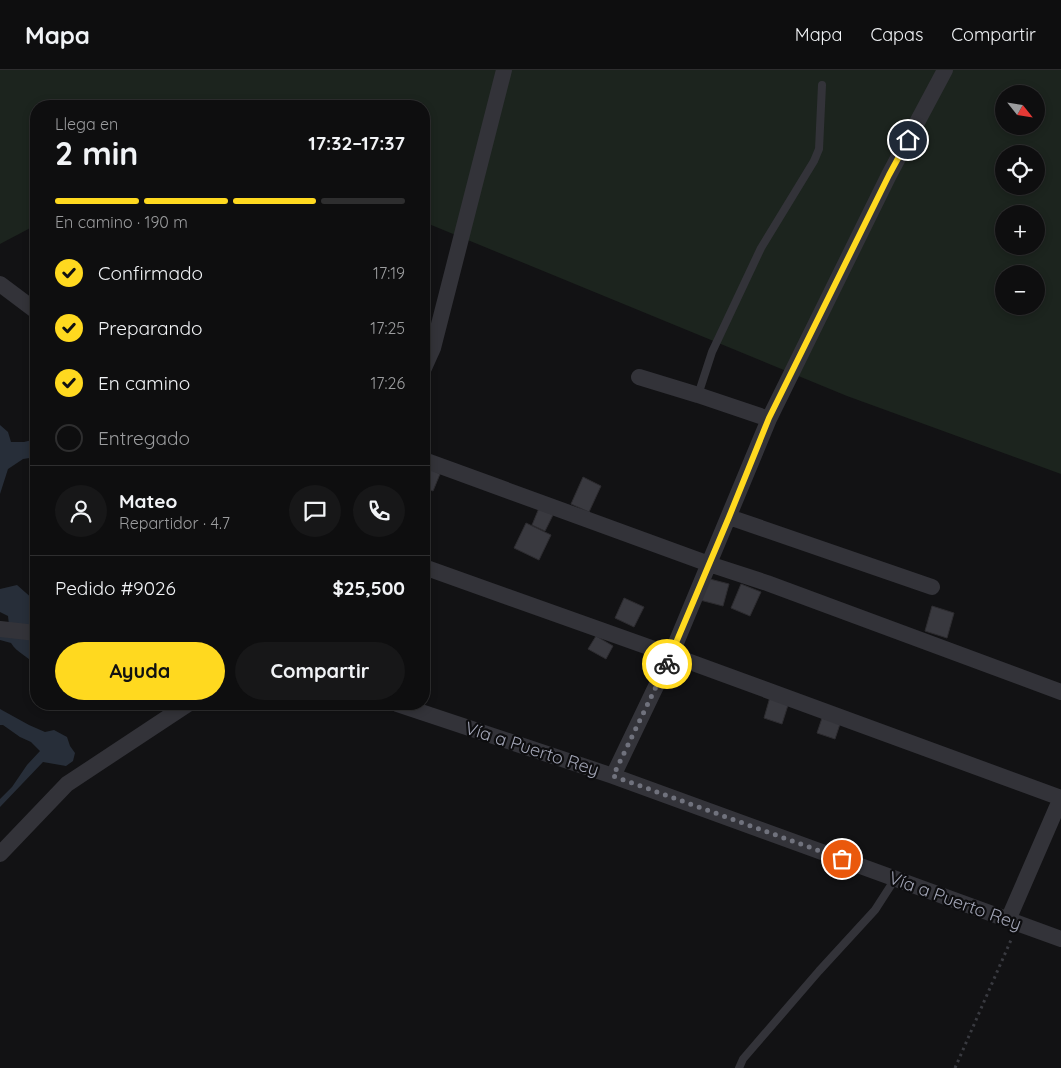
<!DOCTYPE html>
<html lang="es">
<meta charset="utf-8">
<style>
body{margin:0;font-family:Quicksand,sans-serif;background:#171718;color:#f1f3f6;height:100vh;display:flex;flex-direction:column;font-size:19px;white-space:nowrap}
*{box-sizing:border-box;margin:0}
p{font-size:16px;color:#9b9c9e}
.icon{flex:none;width:28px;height:28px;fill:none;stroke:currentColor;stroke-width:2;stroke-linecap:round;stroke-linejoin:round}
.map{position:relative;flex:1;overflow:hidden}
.panel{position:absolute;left:30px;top:30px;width:400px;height:610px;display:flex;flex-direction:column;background:#0e0e0f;border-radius:20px;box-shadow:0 2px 8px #0003,0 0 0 1px #2e2e2f}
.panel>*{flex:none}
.needle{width:32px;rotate:120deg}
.controls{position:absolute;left:995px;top:15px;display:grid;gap:10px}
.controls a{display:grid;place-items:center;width:50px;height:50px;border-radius:50%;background:#0e0e0f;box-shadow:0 2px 8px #0003,0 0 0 1px #2e2e2f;font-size:25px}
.pin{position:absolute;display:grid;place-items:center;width:42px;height:42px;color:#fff;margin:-21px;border:2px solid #fff;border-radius:50%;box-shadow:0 1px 5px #0007}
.courier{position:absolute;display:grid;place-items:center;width:50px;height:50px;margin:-25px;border:4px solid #ffd91f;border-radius:50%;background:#fff;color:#222;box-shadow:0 1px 6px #0007}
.headline em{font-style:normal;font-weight:800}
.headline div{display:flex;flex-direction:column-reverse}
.headline{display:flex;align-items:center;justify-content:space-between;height:85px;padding:0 25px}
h1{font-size:32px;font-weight:800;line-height:38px}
.bar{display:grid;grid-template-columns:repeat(4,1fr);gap:8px 5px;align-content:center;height:60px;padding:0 25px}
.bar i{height:6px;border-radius:4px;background:#2e2e2f}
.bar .selected{background:#ffd91f}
.bar p{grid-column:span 4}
.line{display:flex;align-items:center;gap:12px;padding:0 25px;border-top:1px solid #2e2e2f}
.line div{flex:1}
.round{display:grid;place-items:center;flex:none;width:52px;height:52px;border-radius:26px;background:#171718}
ol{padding:0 25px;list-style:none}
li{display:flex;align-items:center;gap:15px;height:55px}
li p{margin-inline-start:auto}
li .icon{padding:5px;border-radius:50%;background:#ffd91f;color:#111;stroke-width:4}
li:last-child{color:#9b9c9e}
li i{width:28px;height:28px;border:2px solid #2e2e2f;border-radius:50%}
.button{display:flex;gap:10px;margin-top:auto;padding:10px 25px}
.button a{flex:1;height:58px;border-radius:30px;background:#ffd91f;color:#111;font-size:20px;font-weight:800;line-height:58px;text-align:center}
.button a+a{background:#171718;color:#f1f3f6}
header{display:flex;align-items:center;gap:30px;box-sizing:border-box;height:70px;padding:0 25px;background:#0e0e0f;border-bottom:1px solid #2e2e2f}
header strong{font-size:24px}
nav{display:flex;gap:28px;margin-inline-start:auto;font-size:18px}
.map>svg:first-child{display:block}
</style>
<header>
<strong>Mapa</strong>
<nav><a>Mapa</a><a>Capas</a><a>Compartir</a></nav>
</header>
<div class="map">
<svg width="1061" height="998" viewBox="0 0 1061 998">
<rect width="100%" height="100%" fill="#121214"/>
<path fill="#1c241e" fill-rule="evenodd" d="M0,0H1061V404L847,326L424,152V36H36V155L0,174ZM1004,24H1036V56H1004ZM1004,84H1036V116H1004ZM1004,144H1036V176H1004ZM1004,204H1036V236H1004Z"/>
<path fill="#272e39" d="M0,355L8,362L11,372H24L36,369V387L23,389L8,399L0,424Z
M17,515L34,530L36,536V596C28,586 17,583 11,573L0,570V564H10L8,546L0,542V519Z
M0,639L29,655L45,662L54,660L67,667L70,676L75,683L73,691L66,696L43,692L0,737V729L12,717L27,695L40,681L31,672L20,667L3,655H0Z"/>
<path fill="#39393f" stroke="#2d2c30" d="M424,396L440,404L433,421L424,417Z
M583,407L601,416L589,442L571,434Z
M539,438L553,445L545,461L532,455Z
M526,453L551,465L539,490L514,478Z
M706,508L729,514L723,536L700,530Z
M741,514L761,522L750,546L731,538Z
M624,528L644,537L634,557L615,548Z
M932,536L954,543L947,568L925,561Z
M596,566L613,576L606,589L588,579Z
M770,627L789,632L782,654L764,648Z
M822,648L840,654L835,669L817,663Z"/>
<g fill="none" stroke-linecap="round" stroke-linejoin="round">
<path stroke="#393a40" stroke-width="3" stroke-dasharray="2.5 4" stroke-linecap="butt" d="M955,998L1011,870"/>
<path stroke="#333339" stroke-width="8" d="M698,325L712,282L761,178L814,91L819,79L822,15
M739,998L743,989L819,901L875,840L895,809"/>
<path stroke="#333339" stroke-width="16" d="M0,214L36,241
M424,298L433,278L504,0
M639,307L698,325L769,349
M424,390L709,494L767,513L1061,622
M729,447L932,517
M424,497L671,585L1061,728
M0,559L36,563
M397,634L613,706L1061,869
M613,706L671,585L769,349L889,105L945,0
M0,784L67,714L188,634
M1008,850L1061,728"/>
</g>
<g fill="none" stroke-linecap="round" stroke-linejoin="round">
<path stroke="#70727d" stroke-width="5" stroke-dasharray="0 9" d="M667,594L613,706L842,789"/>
<path stroke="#ffd91f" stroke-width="6" d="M667,594L729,447L769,348L889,105L908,70"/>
</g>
<g text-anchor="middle" stroke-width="4.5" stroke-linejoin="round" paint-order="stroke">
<g font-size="18" fill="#a2a5b6" stroke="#0d0d0f">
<text transform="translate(532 679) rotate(18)" y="6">Vía a Puerto Rey</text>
<text transform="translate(955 831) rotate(20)" y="6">Vía a Puerto Rey</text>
</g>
</g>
</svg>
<div class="controls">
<a><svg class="needle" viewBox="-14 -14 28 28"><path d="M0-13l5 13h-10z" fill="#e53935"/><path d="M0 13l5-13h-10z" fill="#9b9c9e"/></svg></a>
<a><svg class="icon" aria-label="locate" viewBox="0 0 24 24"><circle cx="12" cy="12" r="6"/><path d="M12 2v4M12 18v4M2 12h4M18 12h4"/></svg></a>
<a>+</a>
<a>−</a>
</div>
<div class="pin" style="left:842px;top:789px;background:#ea580c"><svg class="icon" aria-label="bag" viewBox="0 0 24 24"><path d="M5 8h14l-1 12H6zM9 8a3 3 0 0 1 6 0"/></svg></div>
<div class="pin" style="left:908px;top:70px;background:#1f2937"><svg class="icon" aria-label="home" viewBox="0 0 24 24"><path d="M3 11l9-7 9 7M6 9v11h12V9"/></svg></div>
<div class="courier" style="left:667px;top:594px"><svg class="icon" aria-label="bike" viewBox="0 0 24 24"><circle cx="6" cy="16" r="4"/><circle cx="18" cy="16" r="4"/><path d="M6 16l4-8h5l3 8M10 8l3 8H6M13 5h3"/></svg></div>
<section class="panel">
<div class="headline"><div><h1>2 min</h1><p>Llega en</p></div><em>17:32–17:37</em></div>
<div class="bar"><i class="selected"></i><i class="selected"></i><i class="selected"></i><i></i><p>En camino · 190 m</p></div>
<ol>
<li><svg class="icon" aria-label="check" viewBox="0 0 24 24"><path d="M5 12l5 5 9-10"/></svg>Confirmado<p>17:19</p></li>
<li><svg class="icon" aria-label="check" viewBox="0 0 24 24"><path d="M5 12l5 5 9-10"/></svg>Preparando<p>17:25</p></li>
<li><svg class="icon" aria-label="check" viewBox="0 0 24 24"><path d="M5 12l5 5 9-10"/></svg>En camino<p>17:26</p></li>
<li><i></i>Entregado</li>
</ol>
<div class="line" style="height:90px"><a class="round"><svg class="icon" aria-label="person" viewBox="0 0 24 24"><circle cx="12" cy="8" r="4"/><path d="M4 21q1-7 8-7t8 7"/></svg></a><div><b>Mateo</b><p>Repartidor · 4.7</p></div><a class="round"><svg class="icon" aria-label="chat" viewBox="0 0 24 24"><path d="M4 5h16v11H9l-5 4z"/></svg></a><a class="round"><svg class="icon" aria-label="phone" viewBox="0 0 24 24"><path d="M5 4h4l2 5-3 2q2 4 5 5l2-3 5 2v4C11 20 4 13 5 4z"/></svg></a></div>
<div class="line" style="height:65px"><div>Pedido #9026</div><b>$25,500</b></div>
<div class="button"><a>Ayuda</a><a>Compartir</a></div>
</section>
</div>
